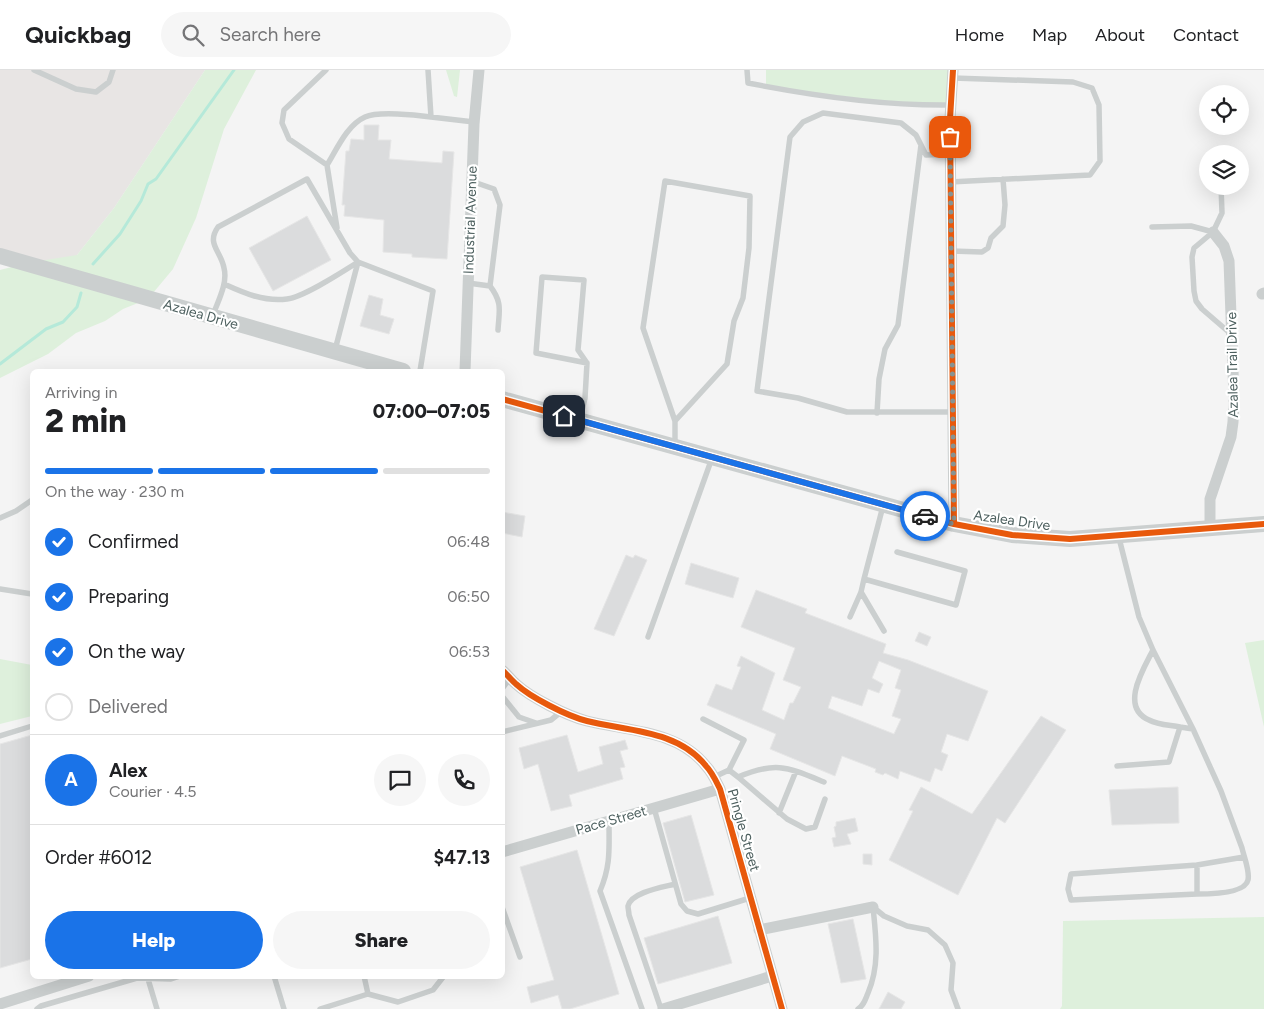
<!DOCTYPE html>
<meta charset="utf-8">
<style>
body{margin:0;font-family:Figtree,sans-serif;background:#f6f6f6;color:#202124;height:100vh;display:flex;flex-direction:column;font-size:19px;white-space:nowrap}
*{box-sizing:border-box;margin:0}
p{font-size:16px;color:#757577}
.icon{flex:none;width:28px;height:28px;fill:none;stroke:currentColor;stroke-width:2;stroke-linecap:round;stroke-linejoin:round}
.map{position:relative;flex:1;overflow:hidden}
.sheet{position:absolute;left:30px;top:299px;width:475px;height:610px;display:flex;flex-direction:column;background:#fff;border-radius:8px;box-shadow:0 5px 20px #0002}
.sheet>*{flex:none}
.controls{position:absolute;left:1199px;top:15px;display:grid;gap:10px}
.controls a{display:grid;place-items:center;width:50px;height:50px;border-radius:50%;background:#fff;box-shadow:0 5px 20px #0002;font-size:25px}
.pin{position:absolute;display:grid;place-items:center;width:42px;height:42px;color:#fff;margin:-21px;border-radius:10px;box-shadow:0 2px 8px #0006}
.courier{position:absolute;display:grid;place-items:center;width:50px;height:50px;margin:-25px;border:4px solid #1a73e8;border-radius:50%;background:#fff;color:#222;box-shadow:0 1px 6px #0007}
.head em{font-style:normal;font-weight:800}
.head div{display:flex;flex-direction:column-reverse}
.head{display:flex;align-items:center;justify-content:space-between;height:85px;padding:0 15px}
h1{font-size:32px;font-weight:800;line-height:38px}
.bar{display:grid;grid-template-columns:repeat(4,1fr);gap:8px 5px;align-content:center;height:60px;padding:0 15px}
.bar i{height:6px;border-radius:4px;background:#e0e0e0}
.bar .current{background:#1a73e8}
.bar p{grid-column:span 4}
.line{display:flex;align-items:center;gap:12px;padding:0 15px;border-top:1px solid #e0e0e0}
.line div{flex:1}
.round{display:grid;place-items:center;flex:none;width:52px;height:52px;border-radius:26px;background:#f6f6f6}
ol{padding:0 15px;list-style:none}
li{display:flex;align-items:center;gap:15px;height:55px}
li p{margin-inline-start:auto}
li .icon{padding:5px;border-radius:50%;background:#1a73e8;color:#fff;stroke-width:4}
li:last-child{color:#757577}
li i{width:28px;height:28px;border:2px solid #e0e0e0;border-radius:50%}
.action{display:flex;gap:10px;margin-top:auto;padding:10px 15px}
.action a{flex:1;height:58px;border-radius:30px;background:#1a73e8;color:#fff;font-size:20px;font-weight:800;line-height:58px;text-align:center}
.action a+a{background:#f6f6f6;color:#202124}
header{display:flex;align-items:center;gap:30px;box-sizing:border-box;height:70px;padding:0 25px;background:#fff;border-bottom:1px solid #e0e0e0}
header strong{font-size:24px}
nav{display:flex;gap:28px;margin-inline-start:auto;font-size:18px}
.search{width:350px;height:45px;background:#f6f6f6;display:flex;align-items:center;gap:12px;box-sizing:border-box;padding:0 18px;border-radius:28px;color:#757577;font-size:19px}
.map>svg:first-child{display:block}
</style>
<header>
<strong>Quickbag</strong>
<div class="search"><svg class="icon" aria-label="search" viewBox="0 0 24 24"><circle cx="10" cy="10" r="6"/><path d="M15 15l6 6"/></svg>Search here</div>
<nav><a>Home</a><a>Map</a><a>About</a><a>Contact</a></nav>
</header>
<div class="map">
<svg width="1264" height="939" viewBox="0 0 1264 939">
<rect width="100%" height="100%" fill="#f4f4f4"/>
<path fill="#e8e5e4" d="M0,0H205L114,138L77,185L70,206L0,186Z"/>
<path fill="#def0dc" d="M205,0H256L224,59L196,148L173,199L148,229L123,239L105,251L76,263L48,284L0,308V200L27,193L77,185L114,138Z
M446,0H460L457,27L454,26Z
M766,0H953L951,35H915L766,17Z
M1264,570V657L1245,573Z
M0,589L32,595V646L0,654Z
M1264,847V939H1060L1062,936L1063,851Z"/>
<g fill="none" stroke-linecap="round" stroke-linejoin="round">
<path stroke="#b5e9d9" stroke-width="3" d="M93,194L120,164L141,131L148,114L156,109L234,0
M0,294L46,259L63,252L77,237L81,223"/>
</g>
<path fill="#dbdcdd" stroke="#e6e6e6" fill-rule="evenodd" d="M364,55H379L378,70H391L389,89L442,93L443,81L454,82L447,189L412,187V184L383,182L384,150L344,146L345,135H342L346,81H349L351,69L364,70Z
M307,146L331,190L273,221L249,178Z
M369,225L383,229L380,245L394,249L389,264L360,256Z
M502,442L525,446L522,467L502,463Z
M626,485L633,488L635,485L647,490L614,566L594,559Z
M691,493L739,508L733,528L685,514Z
M756,520L807,539L805,543L886,574L883,583L908,590L988,621L968,671L947,664L941,682L948,685L942,701L935,698L930,712L900,701L898,709L885,703L883,705L875,702L876,699L842,686L835,706L770,679L776,664L707,635L716,614L732,620L741,597L737,596L741,586L775,603L762,640L784,650L790,633H793L801,617L783,610L795,578L741,557ZM879,591L901,600L895,618L901,620L892,646L901,649L894,664L828,638L832,626L862,636L868,619L879,623L883,614L872,608Z
M919,562L931,567L927,576L915,571Z
M1041,646L1066,660L1005,753L997,748L958,825L889,790L913,741L909,740L921,717L972,744Z
M32,665V889L0,898V674Z
M567,665L578,702L603,694L599,677L625,670L628,679L620,681L625,697L620,698L623,709L569,725L572,736L551,741L538,694L524,699L519,678Z
M1178,717L1179,753L1112,755L1109,720Z
M691,745L714,825L685,832L663,753Z
M855,748L858,761L847,764L851,774L834,777L832,768L836,767L834,757L836,756V752Z
M577,780L619,924L570,939H562L558,925L531,933L527,917L554,910L520,797Z
M863,784H872V795L863,794Z
M718,846L732,893L658,914L644,868Z
M853,849L866,909L841,913L828,854Z
M888,922L905,932L901,939H879Z"/>
<g fill="none" stroke-linecap="round" stroke-linejoin="round">
<path stroke="#cbcfcf" stroke-width="5.5" d="M34,0L76,19L96,22L109,12L113,0
M326,0L284,40L282,53L289,69L327,95L337,158
M428,0L431,47L474,52
M747,0L748,13C814,26 883,36 951,35
M950,84L926,85L916,65L901,53L823,43L803,52L790,67L757,321L798,328L847,342H953
M327,95C337,79 347,55 365,47C378,41 416,45 431,47
M471,111L494,119L500,135L490,216
M950,112L1090,105L1100,91L1099,35L1092,18L1073,12L953,8
M1221,116L1222,143L1213,162L1194,178L1192,187L1194,221L1196,231L1202,239L1231,264
M1152,157L1191,156L1213,162
M951,181L982,182L988,178L991,168L1003,156L1005,135L1003,109
M468,213L490,216C503,233 499,241 498,260
M213,245C218,231 228,213 224,198C221,181 206,174 218,157L307,109L350,183L358,192C342,202 304,227 287,229C264,232 244,223 224,214
M335,280L358,192L433,221L420,301
M877,343L879,309L885,279L898,255L921,75
M580,349L585,328L587,293L578,280L584,210L542,207L536,283L587,293
M675,351L727,294L734,251L743,228L749,178L750,126L665,111L643,258L675,351V375
M883,436L864,509L956,535L965,501L897,482
M0,448L16,441L32,430
M1119,468L1139,547L1153,580L1193,659L1221,721L1242,778C1244,787 1250,801 1248,810C1245,824 1208,824 1197,824V795L1244,787
M0,519L32,524
M861,522L884,561
M850,547L861,522L864,509
M648,567L712,388
M1153,580C1144,598 1119,637 1149,650C1158,655 1170,655 1180,657
M502,619L510,608
M502,626L519,647L536,653
M703,649L744,670L729,700
M502,662L551,650L562,641
M0,666L32,656
M1117,696L1169,692L1180,657L1193,659
M714,707L729,700L738,707C776,691 787,697 824,712
M738,707L787,749L806,759L815,757L825,729
M654,738L681,834L687,841L698,844L750,828
M779,743L796,701
M609,751C609,779 611,795 600,821L642,939
M1197,795L1071,804L1068,819L1071,830L1197,824
M502,837L520,887
M274,906L284,939
M364,906L368,924
M148,909L157,939
M37,939L41,936L137,908L171,909L180,906
M320,939L368,924L398,932L433,920L444,906
M661,939L629,845C629,842 628,839 628,836C631,822 664,817 675,814
M858,939C864,935 865,930 868,923C880,895 876,867 873,837L884,846L907,856L928,860L945,875L953,893L951,920L958,939"/>
<path stroke="#cbcfcf" stroke-width="11" d="M953,0L950,49L954,454
M1262,224L1264,223
M465,301L474,54L479,0
M1210,459V429L1231,367L1233,352L1234,328L1229,191L1224,176L1213,162
M502,600C507,604 511,610 516,614C530,627 567,646 587,651C627,661 678,660 706,696C712,702 716,711 720,719L782,939
M502,782L720,719
M759,860L873,837
M0,934L89,906
M663,939L772,906"/>
<path stroke="#cbcfcf" stroke-width="16" d="M0,186L403,301
M502,329L954,454L1012,465L1070,469L1264,454"/>
<g stroke="#fff" stroke-width="9">
<path id="cycleway" d="M953,0L950,49L954,454
M502,329L954,454L1012,465L1070,469L1264,454
M502,600C507,604 511,610 516,614C530,627 567,646 587,651C627,661 678,660 706,696C712,702 716,711 720,719L782,939"/>
</g>
<use href="#cycleway" stroke="#e8590c" stroke-width="6"/>
</g>
<g fill="none" stroke-linecap="round" stroke-linejoin="round">
<path stroke="#879392" stroke-width="5" stroke-dasharray="0 9" d="M925,446L954,454L950,67"/>
<path stroke="#1a73e8" stroke-width="6" d="M564,346L925,446"/>
</g>
<g text-anchor="middle" stroke-width="4.5" stroke-linejoin="round" paint-order="stroke">
<g font-size="14" fill="#4c5f5e" stroke="#fff">
<text transform="translate(470 150) rotate(-88)" y="5">Industrial Avenue</text>
<text transform="translate(201 244) rotate(16)" y="5">Azalea Drive</text>
<text transform="translate(1232 295) rotate(-91)" y="5">Azalea Trail Drive</text>
<text transform="translate(1012 450) rotate(8)" y="5">Azalea Drive</text>
<text transform="translate(611 750) rotate(-16)" y="5">Pace Street</text>
<text transform="translate(744 760) rotate(74)" y="5">Pringle Street</text>
</g>
</g>
</svg>
<div class="controls">
<a><svg class="icon" aria-label="locate" viewBox="0 0 24 24"><circle cx="12" cy="12" r="6"/><path d="M12 2v4M12 18v4M2 12h4M18 12h4"/></svg></a>
<a><svg class="icon" aria-label="layers" viewBox="0 0 24 24"><path d="M12 4l9 5-9 5-9-5zM3 14l9 5 9-5"/></svg></a>
</div>
<div class="pin" style="left:950px;top:67px;background:#ea580c"><svg class="icon" aria-label="bag" viewBox="0 0 24 24"><path d="M5 8h14l-1 12H6zM9 8a3 3 0 0 1 6 0"/></svg></div>
<div class="pin" style="left:564px;top:346px;background:#1f2937"><svg class="icon" aria-label="home" viewBox="0 0 24 24"><path d="M3 11l9-7 9 7M6 9v11h12V9"/></svg></div>
<div class="courier" style="left:925px;top:446px"><svg class="icon" aria-label="car" viewBox="0 0 24 24"><path d="M5 17H2v-5l4-1 3-4h7l3 4 3 1v5h-3M9 17h6M6 11h13"/><circle cx="7" cy="17" r="2"/><circle cx="17" cy="17" r="2"/></svg></div>
<section class="sheet">
<div class="head"><div><h1>2 min</h1><p>Arriving in</p></div><em>07:00–07:05</em></div>
<div class="bar"><i class="current"></i><i class="current"></i><i class="current"></i><i></i><p>On the way · 230 m</p></div>
<ol>
<li><svg class="icon" aria-label="check" viewBox="0 0 24 24"><path d="M5 12l5 5 9-10"/></svg>Confirmed<p>06:48</p></li>
<li><svg class="icon" aria-label="check" viewBox="0 0 24 24"><path d="M5 12l5 5 9-10"/></svg>Preparing<p>06:50</p></li>
<li><svg class="icon" aria-label="check" viewBox="0 0 24 24"><path d="M5 12l5 5 9-10"/></svg>On the way<p>06:53</p></li>
<li><i></i>Delivered</li>
</ol>
<div class="line" style="height:90px"><b class="round" style="background:#1a73e8;color:#fff">A</b><div><b>Alex</b><p>Courier · 4.5</p></div><a class="round"><svg class="icon" aria-label="chat" viewBox="0 0 24 24"><path d="M4 5h16v11H9l-5 4z"/></svg></a><a class="round"><svg class="icon" aria-label="phone" viewBox="0 0 24 24"><path d="M5 4h4l2 5-3 2q2 4 5 5l2-3 5 2v4C11 20 4 13 5 4z"/></svg></a></div>
<div class="line" style="height:65px"><div>Order #6012</div><b>$47.13</b></div>
<div class="action"><a>Help</a><a>Share</a></div>
</section>
</div>
